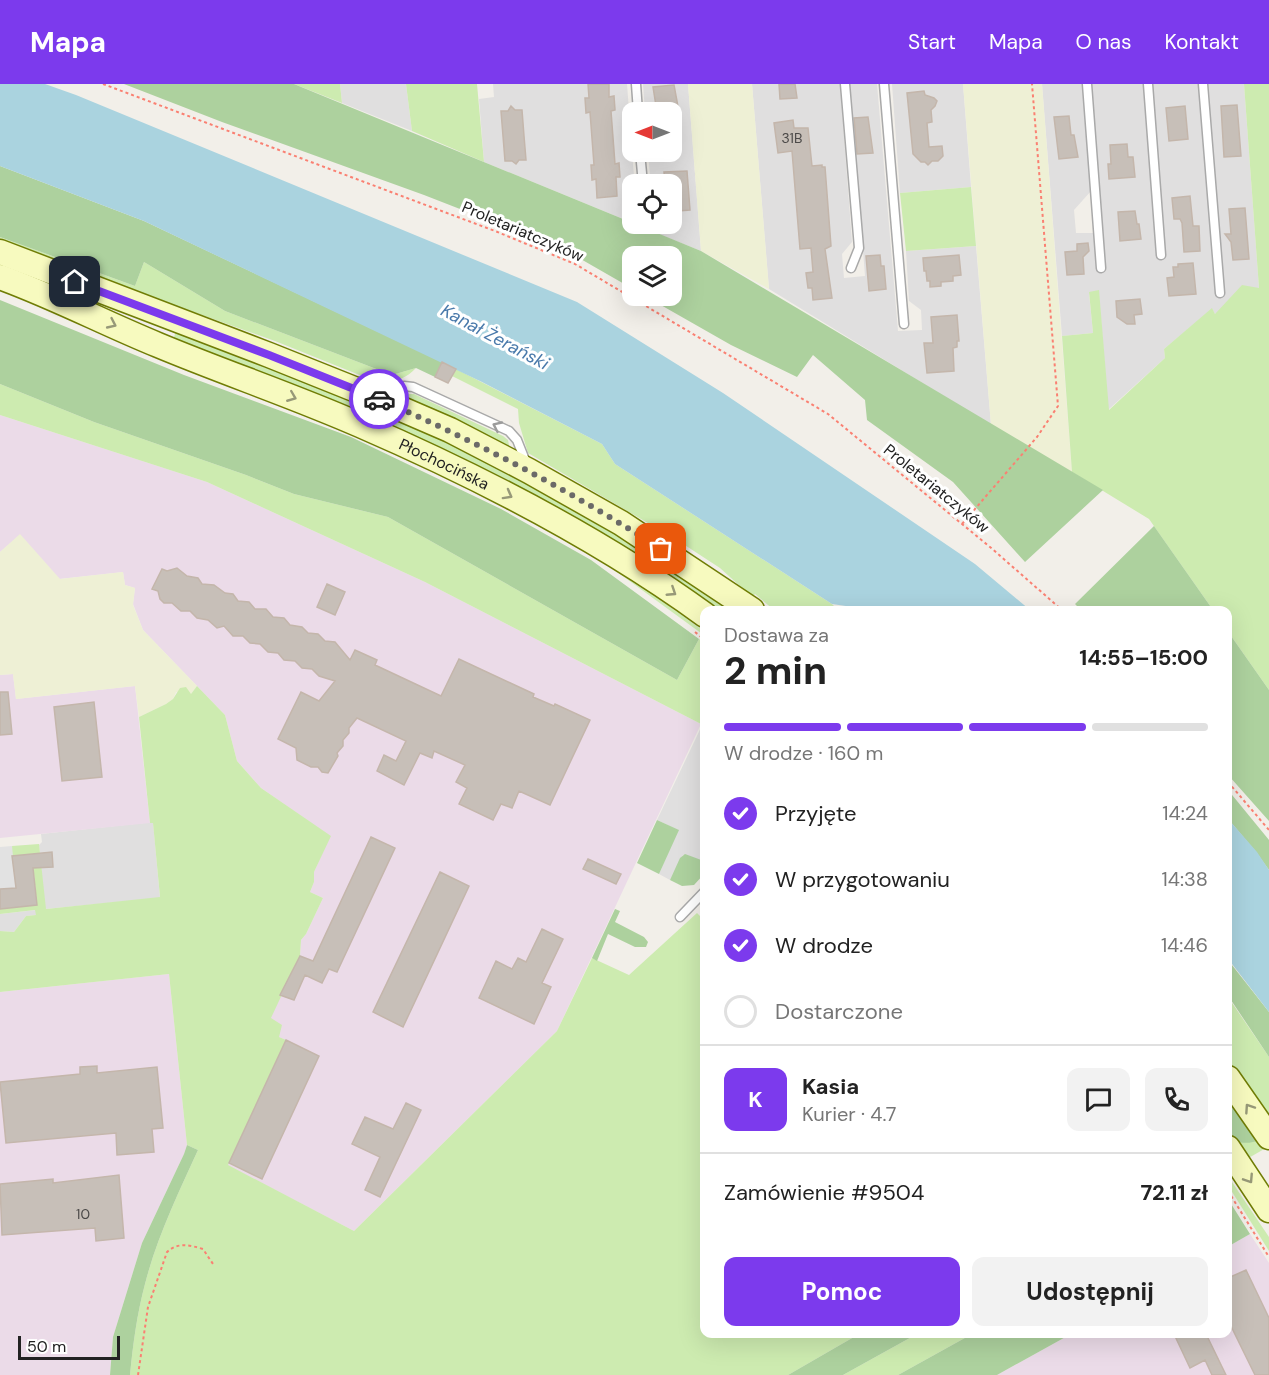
<!DOCTYPE html>
<html lang="pl">
<meta charset="utf-8">
<style>
body{margin:0;font-family:"DM Sans",sans-serif;background:#f2f2f2;color:#222;height:100vh;display:flex;flex-direction:column;font-size:22px;white-space:nowrap}
*{box-sizing:border-box;margin:0}
p{font-size:20px;color:#767676}
.icon{flex:none;width:33px;height:33px;fill:none;stroke:currentColor;stroke-width:2;stroke-linecap:round;stroke-linejoin:round}
.map{position:relative;flex:1;overflow:hidden}
.panel{position:absolute;left:700px;top:522px;width:532px;height:732px;display:flex;flex-direction:column;background:#fff;border-radius:12px;box-shadow:0 6px 24px #0002}
.panel>*{flex:none}
.needle{width:39px;rotate:270deg}
.fabs{position:absolute;left:622px;top:18px;display:grid;gap:12px}
.fabs a{display:grid;place-items:center;width:60px;height:60px;border-radius:12px;background:#fff;box-shadow:0 6px 24px #0002;font-size:30px}
.scale{position:absolute;left:18px;bottom:15px;width:102px;box-sizing:border-box;padding-left:6px;border:3px solid #222;border-top:0;font-size:16px;line-height:21px;white-space:nowrap;color:#222;-webkit-text-stroke:4px #fff;paint-order:stroke}
.pin{position:absolute;display:grid;place-items:center;width:51px;height:51px;color:#fff;margin:-26px;border-radius:12px;box-shadow:0 3px 9px #0006}
.courier{position:absolute;display:grid;place-items:center;width:60px;height:60px;margin:-30px;border:4px solid #7c3aed;border-radius:50%;background:#fff;color:#222;box-shadow:0 2px 8px #0007}
.headline em{font-style:normal;font-weight:700}
.headline div{display:flex;flex-direction:column-reverse}
.headline{display:flex;align-items:center;justify-content:space-between;height:102px;padding:0 24px}
h1{font-size:39px;font-weight:700;line-height:45px}
.bar{display:grid;grid-template-columns:repeat(4,1fr);gap:9px 6px;align-content:center;height:72px;padding:0 24px}
.bar i{height:8px;border-radius:4px;background:#e0e0e0}
.bar .active{background:#7c3aed}
.bar p{grid-column:span 4}
.line{display:flex;align-items:center;gap:15px;padding:0 24px;border-top:2px solid #e0e0e0}
.line div{flex:1}
.round{display:grid;place-items:center;flex:none;width:63px;height:63px;border-radius:12px;background:#f2f2f2}
ol{padding:0 24px;list-style:none}
li{display:flex;align-items:center;gap:18px;height:66px}
li p{margin-inline-start:auto}
li .icon{padding:6px;border-radius:50%;background:#7c3aed;color:#fff;stroke-width:4}
li:last-child{color:#767676}
li i{width:33px;height:33px;border:3px solid #e0e0e0;border-radius:50%}
.cta{display:flex;gap:12px;margin-top:auto;padding:12px 24px}
.cta a{flex:1;height:69px;border-radius:12px;background:#7c3aed;color:#fff;font-size:24px;font-weight:700;line-height:69px;text-align:center}
.cta a+a{background:#f2f2f2;color:#222}
header{display:flex;align-items:center;gap:36px;box-sizing:border-box;height:84px;padding:0 30px;background:#7c3aed;color:#fff}
header strong{font-size:28px}
nav{display:flex;gap:33px;margin-inline-start:auto;font-size:21px}
.map>svg:first-child{display:block}
</style>
<header>
<strong>Mapa</strong>
<nav><a>Start</a><a>Mapa</a><a>O nas</a><a>Kontakt</a></nav>
</header>
<div class="map">
<svg width="1269" height="1291" viewBox="0 0 1269 1291">
<rect width="100%" height="100%" fill="#f2efe9"/>
<path fill="#e0dfdf" d="M340,0H406L412,47L342,19Z
M493,0H627L634,93L630,101L633,139L484,78L479,15L494,13Z
M643,0H688L701,167L634,140H672V100H656L650,92L648,68H672V28H645Z
M752,0H840L852,158L842,170L844,194L865,192L850,0H877L898,247L922,246L921,226L909,217L906,167L976,162L991,341L769,205Z
M892,0H963L971,103L900,109Z
M1042,0H1083L1091,107L1074,126L1076,149H1094L1098,189L1106,187L1092,0H1244L1259,204L1215,230L1212,225L1164,265L1165,274L1108,326L1101,235L1089,209L1093,249L1062,252Z
M705,635V776L704,777L683,771L670,796L659,790L678,746L657,736Z
M153,738L160,814L45,825L39,761L42,758L41,750Z
M36,826V831L26,832L14,848L0,847V830Z"/>
<path fill="#ebdbe8" d="M0,331L207,398L425,498L701,640L557,947L354,1147L227,1081L285,956L279,953L270,934L300,872L301,856L306,850L323,814L310,808L314,798V788L330,752L261,704L237,677L225,631L143,546L133,520L135,504L125,501L123,488L59,495L20,451L0,468Z
M13,590L16,615L135,602L150,739L0,754V591Z
M169,890L187,1061L184,1070L142,1159L113,1253L110,1291H0V908Z
M1250,1150L1269,1179V1291H997L1071,1250H1228L1229,1162Z"/>
<path fill="#eef0d5" d="M688,0H752L769,205L701,167Z
M963,0H1042L1072,388L991,341Z
M20,450L60,495L123,488L125,501L135,504L133,521L143,546L197,602L191,610L176,608L173,615L166,620L139,633L135,602L16,615L13,590L0,591V468Z"/>
<path fill="#cdebb0" d="M294,0H340L342,19Z
M406,0H477L484,78L412,47Z
M1244,0H1269V606L1229,549L1228,526H1213L1149,435L1072,388L1062,252L1093,249L1089,208L1099,206L1109,326L1165,274L1164,265L1212,224L1215,230L1242,201L1259,204Z
M971,103L976,162L906,167L900,109Z
M0,153L135,202L144,178L225,227L392,291L416,284C404,297 388,300 372,296L275,257L0,159Z
M0,202L43,217L146,266L344,342L462,396L504,417L599,471L705,548V552L598,474L552,447L437,388L346,346L171,279L51,225L0,207Z
M176,247H180L464,362L656,470L729,526H712L615,462L173,256Z
M456,285L602,360L615,380L832,520L838,526H774L755,510L752,513L720,484L677,456L528,369L519,339L518,325L452,292Z
M0,300L94,338L246,391L294,410L388,433L677,596L699,555L705,559V635L701,640L425,498L207,398L0,331Z
M404,310H414L503,352L508,356L510,366L401,313Z
M197,602L225,631L237,677L261,704L331,752L314,788V798L310,808L323,814L306,850L301,856L300,872L271,934L282,941L279,953L286,956L228,1081L354,1147L557,947L592,874L629,891L697,829L705,837V1250H859L788,1291H130C133,1260 137,1230 145,1200C157,1153 178,1110 198,1066L187,1061L169,890L0,908V847L14,848L26,832L36,831L35,826L0,830V824L37,820L32,770L12,772V762L39,760L46,825L160,813L153,739H150L139,633L166,620L173,615L180,604L186,603L191,610Z
M1228,913L1269,973V1038L1229,982Z
M1260,1056L1266,1064L1245,1076L1236,1057Z
M1230,1095L1269,1153V1167L1229,1103V1096Z
M917,1250H972L898,1291H843Z"/>
<path fill="#add19e" d="M124,0H294L701,167L1103,406L1025,478L953,398L867,336L865,316L813,271L797,293L731,261L645,212H672V172H633V205L565,166L424,111L222,38Z
M0,82L144,137L442,278L435,293L416,284L392,291L225,227L144,178L135,202L0,153Z
M0,216L184,291L351,353L501,425L591,476L699,555L677,596L388,433L294,410L246,391L94,338L0,300Z
M1154,442L1213,526H1081L1075,520Z
M1229,549L1269,606V737L1229,692Z
M1228,706L1269,756V786L1256,768L1229,736Z
M657,736L679,746L659,790L637,779Z
M685,770L704,777L705,776V789L694,801L682,802L670,796L680,774Z
M615,825L620,827L615,838L644,853L648,858L646,863H635L608,850L597,877L592,874Z
M1228,876L1269,928V973L1229,913Z
M1229,1014L1260,1056C1249,1060 1237,1061 1229,1051Z
M187,1061L198,1066C178,1110 157,1153 145,1200C137,1230 133,1260 130,1291H110L113,1253L142,1159L184,1070Z
M1228,1115L1250,1150L1229,1162H1228Z
M859,1250H917L843,1291H788Z
M972,1250H1071L997,1291H898Z"/>
<path fill="#e2e2e2" d="M12,762L16,804L0,805V763Z"/>
<path fill="#aad3df" d="M0,0H45L76,11L577,218L723,309L975,480L1030,526H873L832,520L615,380L602,360L482,298L144,137L0,82Z
M1229,736L1257,768L1269,786V928L1229,876Z"/>
<path fill="#c7bfb8" stroke="#c4b6ab" stroke-width="1.5" d="M588,0H609V13L614,12L615,26L611,27L615,80L619,79L620,93H616L617,112L597,114L596,95L592,96L591,81H594L590,28L586,29L585,14H589Z
M779,0H795L797,14L780,15Z
M674,1L679,28H657L653,3Z
M924,7L925,11L934,14L937,17L935,22L931,26L932,38L927,39L929,63L942,62L943,72L938,77H932L928,81L925,78H921L913,70L907,9Z
M1237,21L1241,72L1224,73L1221,22Z
M511,22L515,26H522L524,52L526,76H519L516,80L512,77H505L501,27H508Z
M1185,22L1188,55L1169,57L1166,24Z
M1069,32L1071,51H1074L1078,73L1059,75L1054,33Z
M868,33L873,69L857,70L854,34Z
M793,36L794,44H808L812,82L822,81V83H825L831,162L825,165L832,214L813,216L812,204H808L806,189L813,188L811,164L800,165L792,67L778,69L774,39Z
M1127,60L1128,73H1133L1135,93L1109,95L1108,80H1111L1110,61Z
M687,87L690,126L678,127L677,125H672V100H665L664,88Z
M1190,112L1193,142H1199L1200,167L1184,168L1182,139L1180,135H1174L1172,114Z
M1245,124L1249,175L1233,176L1231,158L1225,150H1231L1229,125Z
M1135,127L1137,140H1139L1141,155L1120,157L1118,128Z
M1088,159L1089,167L1083,173L1084,190L1067,191L1065,168L1077,167V160Z
M880,171L881,182H884L886,205L869,207L866,172Z
M959,171L961,191L953,192V197L941,198V202L930,203V197H927L926,187H924L923,174Z
M1193,179L1196,210L1169,212L1167,194L1174,193L1173,183H1178V180Z
M1140,215L1142,230L1134,231L1135,240H1127L1117,233L1116,217Z
M957,231L959,257H957V263L953,264L954,287L927,289L924,259H933L931,233Z
M442,278L456,285L448,299L435,293Z
M177,484L187,492L198,494L202,500L214,501L225,509L233,510L238,517L249,518L255,525H266L273,533L284,534L290,541L302,543L308,549L318,550L325,557L335,558L350,576L355,566L377,576L375,581L441,612L459,575L534,610L533,613L554,622L555,620L590,636L550,721L519,707L512,724L501,720L493,736L459,720L467,704L456,698L465,681L434,667L432,674L420,669L404,701L377,687L384,671L396,677L406,657L357,634L349,644V649L343,656V662L337,669L338,672L328,689L322,688L318,683H311L297,676L296,664L278,655L301,608L319,617L335,597L319,592L312,585L302,584L295,577L284,576L278,569L268,568L260,560L250,559L243,552H233L224,542L217,544L208,536L197,534L190,527H181L172,519H164L160,515L158,507L152,505L162,485L167,487Z
M327,500L345,508L335,531L317,523Z
M0,608H8L12,650L0,651Z
M94,618L102,693L62,697L54,623Z
M371,753L395,764L337,888L329,885L322,899L305,891L294,916L280,911L300,872L313,877Z
M52,768L53,783L33,784L37,821L0,825V805L16,804L12,772Z
M588,775L621,790L616,800L583,785Z
M440,788L469,802L403,943L373,928Z
M542,845L563,855L542,899L551,903L534,940L479,914L496,877L512,885L518,874L526,878Z
M286,956L319,972L262,1095L229,1079Z
M97,982V989L157,983L163,1044L152,1045L154,1068L117,1071L116,1049L6,1059L0,998L80,990V983Z
M406,1019L421,1026L380,1113L365,1106L380,1073L352,1060L365,1033L393,1045Z
M119,1091L124,1154L96,1157L95,1144L2,1151L0,1100L53,1095V1099Z
M1246,1186L1269,1234V1291H1255L1228,1236V1194Z
M1174,1250H1206L1226,1291H1212L1205,1276L1190,1284Z"/>
<g fill="none" stroke-linecap="round" stroke-linejoin="round">
<g stroke="#a9a9a9" stroke-width="11">
<path id="lane" d="M636,0L638,28
M845,0L859,164L851,184
M884,0L904,240
M1087,0L1101,184
M1148,0L1161,171
M1203,0L1220,209
M640,68L643,100
M379,308L404,302L413,303L509,347L517,356L527,381
M680,833L705,807"/>
</g>
<g stroke="#707d05" stroke-width="27">
<g id="secondary">
<path d="M0,168L269,271L369,311L450,346L529,387L621,439L752,526"/>
<path id="s1" d="M0,193C55,213 104,239 158,261C225,289 294,312 360,341C480,393 599,454 705,531"/>
<path d="M1228,994L1269,1053"/>
<path d="M1228,1064L1269,1126"/>
</g>
</g>
<path stroke="#fa8072" stroke-width="2" stroke-dasharray="3 3" stroke-linecap="butt" d="M103,0L495,147L575,180L828,330L990,463L1062,526
M962,440L1037,353L1058,322L1032,0
M695,548L705,556
M1228,698L1269,746
M1228,1107L1269,1173
M138,1291L148,1223L167,1168C178,1158 189,1161 203,1165L213,1180"/>
<use href="#lane" stroke="#fff" stroke-width="8"/>
<use href="#secondary" stroke="#f7fabf" stroke-width="24"/>
</g>
<defs><path id="oneway-chevron" d="M-2-3.5L2.5 0L-2 3.5" fill="none" stroke-width="1.6" stroke-linecap="round" stroke-linejoin="round" transform="scale(1.5)"/></defs>
<g stroke="#979978">
<use href="#oneway-chevron" transform="translate(112 240) rotate(25)"/>
<use href="#oneway-chevron" transform="translate(292 313) rotate(22)"/>
<use href="#oneway-chevron" transform="translate(508 411) rotate(29)"/>
<use href="#oneway-chevron" transform="translate(672 508) rotate(33)"/>
<use href="#oneway-chevron" transform="translate(1249 1024) rotate(-124)"/>
<use href="#oneway-chevron" transform="translate(1249 1095) rotate(57)"/>
</g>
<use stroke="#9c9c9c" href="#oneway-chevron" transform="translate(497 342) rotate(-155)"/>
<g fill="none" stroke-linecap="round" stroke-linejoin="round">
<path stroke="#6b6a68" stroke-width="6" stroke-dasharray="0 10.8" d="M379,315C477,358 571,407 661,465"/>
<path stroke="#7c3aed" stroke-width="8" d="M75,198L269,271L379,315"/>
</g>
<g text-anchor="middle" stroke-width="6" stroke-linejoin="round" paint-order="stroke">
<g font-size="14" fill="#4b4948">
<text x="792" y="59">31B</text>
<text x="83" y="1135">10</text>
</g>
<g font-size="16" fill="#222" stroke="#fff">
<text transform="translate(523 147) rotate(23)" y="6">Proletariatczyków</text>
<text dy="6" stroke="none"><textPath href="#s1" startOffset="482">Płochocińska</textPath></text>
<text transform="translate(937 404) rotate(39)" y="6">Proletariatczyków</text>
</g>
<g font-size="18" font-style="italic" fill="#4a7aab" stroke="#fff">
<text transform="translate(495 253) rotate(28)" y="6">Kanał Żerański</text>
</g>
</g>
</svg>
<div class="fabs">
<a><svg class="needle" viewBox="-14 -14 28 28"><path d="M0-13l5 13h-10z" fill="#e53935"/><path d="M0 13l5-13h-10z" fill="#767676"/></svg></a>
<a><svg class="icon" aria-label="locate" viewBox="0 0 24 24"><circle cx="12" cy="12" r="6"/><path d="M12 2v4M12 18v4M2 12h4M18 12h4"/></svg></a>
<a><svg class="icon" aria-label="layers" viewBox="0 0 24 24"><path d="M12 4l9 5-9 5-9-5zM3 14l9 5 9-5"/></svg></a>
</div>
<div class="scale">50 m</div>
<div class="pin" style="left:661px;top:465px;background:#ea580c"><svg class="icon" aria-label="bag" viewBox="0 0 24 24"><path d="M5 8h14l-1 12H6zM9 8a3 3 0 0 1 6 0"/></svg></div>
<div class="pin" style="left:75px;top:198px;background:#1f2937"><svg class="icon" aria-label="home" viewBox="0 0 24 24"><path d="M3 11l9-7 9 7M6 9v11h12V9"/></svg></div>
<div class="courier" style="left:379px;top:315px"><svg class="icon" aria-label="car" viewBox="0 0 24 24"><path d="M5 17H2v-5l4-1 3-4h7l3 4 3 1v5h-3M9 17h6M6 11h13"/><circle cx="7" cy="17" r="2"/><circle cx="17" cy="17" r="2"/></svg></div>
<section class="panel">
<div class="headline"><div><h1>2 min</h1><p>Dostawa za</p></div><em>14:55–15:00</em></div>
<div class="bar"><i class="active"></i><i class="active"></i><i class="active"></i><i></i><p>W drodze · 160 m</p></div>
<ol>
<li><svg class="icon" aria-label="check" viewBox="0 0 24 24"><path d="M5 12l5 5 9-10"/></svg>Przyjęte<p>14:24</p></li>
<li><svg class="icon" aria-label="check" viewBox="0 0 24 24"><path d="M5 12l5 5 9-10"/></svg>W przygotowaniu<p>14:38</p></li>
<li><svg class="icon" aria-label="check" viewBox="0 0 24 24"><path d="M5 12l5 5 9-10"/></svg>W drodze<p>14:46</p></li>
<li><i></i>Dostarczone</li>
</ol>
<div class="line" style="height:108px"><b class="round" style="background:#7c3aed;color:#fff">K</b><div><b>Kasia</b><p>Kurier · 4.7</p></div><a class="round"><svg class="icon" aria-label="chat" viewBox="0 0 24 24"><path d="M4 5h16v11H9l-5 4z"/></svg></a><a class="round"><svg class="icon" aria-label="phone" viewBox="0 0 24 24"><path d="M5 4h4l2 5-3 2q2 4 5 5l2-3 5 2v4C11 20 4 13 5 4z"/></svg></a></div>
<div class="line" style="height:78px"><div>Zamówienie #9504</div><b>72.11 zł</b></div>
<div class="cta"><a>Pomoc</a><a>Udostępnij</a></div>
</section>
</div>
